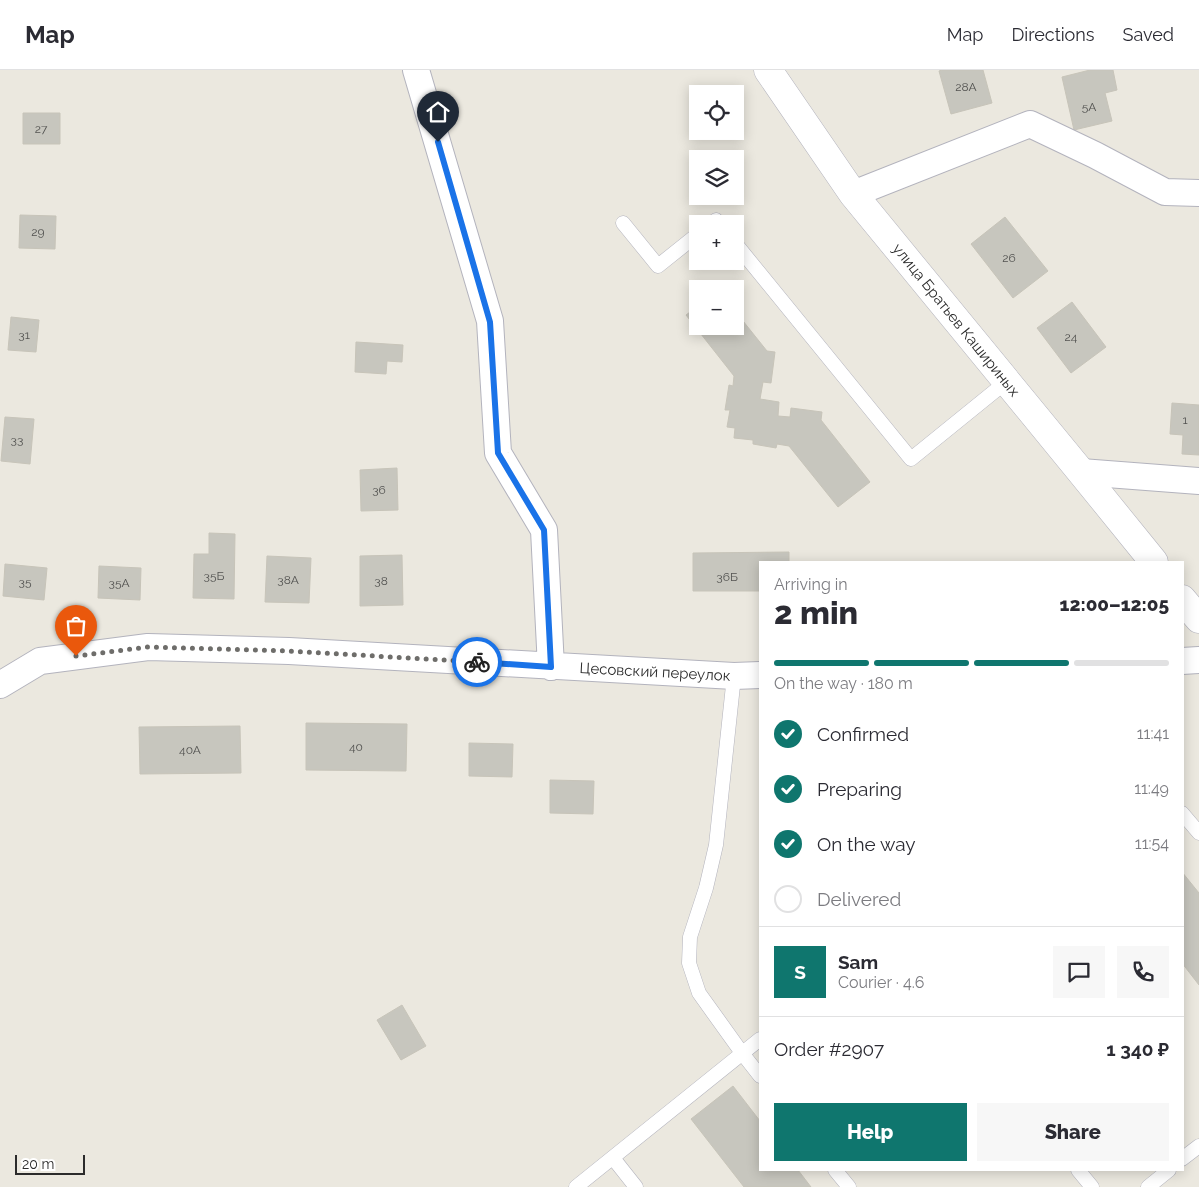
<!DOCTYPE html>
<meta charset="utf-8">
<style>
body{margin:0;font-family:Raleway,sans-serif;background:#f7f7f7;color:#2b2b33;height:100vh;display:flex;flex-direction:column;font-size:19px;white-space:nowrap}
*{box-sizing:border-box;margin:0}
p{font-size:16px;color:#7c7c81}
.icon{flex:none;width:28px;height:28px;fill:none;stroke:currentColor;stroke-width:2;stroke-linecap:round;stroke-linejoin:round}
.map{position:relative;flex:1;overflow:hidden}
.panel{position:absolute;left:759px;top:491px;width:425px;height:610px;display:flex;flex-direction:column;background:#fff;border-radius:0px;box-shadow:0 2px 12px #0003}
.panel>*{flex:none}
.controls{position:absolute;left:689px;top:15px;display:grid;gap:10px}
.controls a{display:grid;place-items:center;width:55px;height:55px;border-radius:0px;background:#fff;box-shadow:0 2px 12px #0003;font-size:25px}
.scale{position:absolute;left:15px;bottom:12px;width:70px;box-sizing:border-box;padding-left:5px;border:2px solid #2b2b2b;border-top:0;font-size:14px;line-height:18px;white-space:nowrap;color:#2b2b2b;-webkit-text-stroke:4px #fff;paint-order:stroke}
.pin{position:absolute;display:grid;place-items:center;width:42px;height:42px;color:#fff;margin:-51px -21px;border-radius:50% 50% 50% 0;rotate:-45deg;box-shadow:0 0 5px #0007}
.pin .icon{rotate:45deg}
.courier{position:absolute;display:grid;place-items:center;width:50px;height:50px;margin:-25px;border:4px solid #1a73e8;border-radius:50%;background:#fff;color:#222;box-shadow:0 1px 6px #0007}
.headline em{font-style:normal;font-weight:800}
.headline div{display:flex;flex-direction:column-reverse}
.headline{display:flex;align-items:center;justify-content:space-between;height:85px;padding:0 15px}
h1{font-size:32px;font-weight:800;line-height:38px}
.bar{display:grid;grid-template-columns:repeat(4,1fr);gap:8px 5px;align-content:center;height:60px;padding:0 15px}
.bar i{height:6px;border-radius:4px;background:#e1e1e2}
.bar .selected{background:#0f766e}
.bar p{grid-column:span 4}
.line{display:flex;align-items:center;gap:12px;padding:0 15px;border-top:1px solid #e1e1e2}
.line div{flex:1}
.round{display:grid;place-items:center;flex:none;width:52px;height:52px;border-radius:0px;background:#f7f7f7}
ol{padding:0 15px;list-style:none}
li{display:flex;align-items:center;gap:15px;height:55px}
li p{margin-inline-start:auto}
li .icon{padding:5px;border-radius:50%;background:#0f766e;color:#fff;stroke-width:4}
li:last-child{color:#7c7c81}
li i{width:28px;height:28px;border:2px solid #e1e1e2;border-radius:50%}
.primary-button{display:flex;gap:10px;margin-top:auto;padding:10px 15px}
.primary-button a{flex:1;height:58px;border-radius:0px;background:#0f766e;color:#fff;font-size:20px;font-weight:800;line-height:58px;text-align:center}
.primary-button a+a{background:#f7f7f7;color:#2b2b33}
header{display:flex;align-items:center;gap:30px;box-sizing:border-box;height:70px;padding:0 25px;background:#fff;border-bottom:1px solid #e1e1e2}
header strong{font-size:24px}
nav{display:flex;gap:28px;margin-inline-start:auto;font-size:18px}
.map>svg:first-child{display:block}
</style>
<header>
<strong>Map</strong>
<nav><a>Map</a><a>Directions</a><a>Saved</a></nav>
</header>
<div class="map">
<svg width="1199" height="1117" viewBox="0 0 1199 1117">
<rect width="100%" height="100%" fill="#ebe8df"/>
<path fill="#c7c6be" stroke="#c7c4b9" d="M942,0H983L992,33L951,44L939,1Z
M1090,0H1113L1117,20L1105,23L1112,51L1074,60L1062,7Z
M23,43H60V74H23Z
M20,145L56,146L55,179L19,178Z
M1005,147L1048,201L1013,228L971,174Z
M1072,232L1106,277L1071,303L1037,258Z
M698,236V256H735V241L767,281L775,282L771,313L763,312L760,329L779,332L778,346L790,347L791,338L822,342L821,350L870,412L838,437L789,376L777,374L776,378L753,374V370L734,368L735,358L727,357L730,340H725L729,315L733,316L734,306L686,245Z
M11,247L39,250L36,282L8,280Z
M356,272L403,275L402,292L387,291L386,304L355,302Z
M1172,333L1199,335V385L1182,384L1183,365L1170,364Z
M5,347L34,349L30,394L1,391Z
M397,398L398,440L361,441L360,400Z
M209,463L235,464L234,529L193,528L194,484H209Z
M789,482V492H760V521H693V483Z
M402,485L403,535L360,536V486Z
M267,486L311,488L309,533L265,532Z
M5,494L47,498L44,530L3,526Z
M99,496L141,498L140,530L98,528Z
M306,653L407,654L406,701L306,700Z
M240,656L241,703L140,704L139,657Z
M469,673L513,674L512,707L469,706Z
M550,710L594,711L593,744L550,743Z
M1182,802L1199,823V915L1182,893Z
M402,935L426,976L401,990L377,950Z
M733,1016L760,1051V1100H798L811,1117H744L691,1049Z"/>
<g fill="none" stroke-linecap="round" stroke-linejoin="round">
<g stroke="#b3b3bd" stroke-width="15">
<path id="lane" d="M623,153L658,196L698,164
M711,154L716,150L719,154
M735,173L911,389L1006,312
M734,606L716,775L706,818L690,867L689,893L699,923L742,983L760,1006
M1182,743L1199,763
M613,1088L636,1117
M1182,1089L1199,1076
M835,1100L849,1117
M1078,1100L1092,1117
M576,1117L760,969
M1148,1117L1169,1100"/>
</g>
<g stroke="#b3b3bd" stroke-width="28">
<path id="street" d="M416,0L490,251L498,383L544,460L551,597
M853,124L1030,54L1095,85L1165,122L1199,123
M1081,402L1199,411
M1182,591L1199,590
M0,615L40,591L148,577L289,581L734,606L760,605"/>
</g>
<g stroke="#b3b3bd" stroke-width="29">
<path id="secondary" d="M768,0L853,124L1081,402L1154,492
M1182,529L1199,549"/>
</g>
<use href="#lane" stroke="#fff" stroke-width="14"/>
<use href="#street" stroke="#fff" stroke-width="26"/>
<use href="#secondary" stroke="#fff" stroke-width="28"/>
</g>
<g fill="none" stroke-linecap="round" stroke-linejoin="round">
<path stroke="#6e6d6a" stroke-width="5" stroke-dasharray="0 9" d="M76,586L148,577L289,581L477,592"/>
<path stroke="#1a73e8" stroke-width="6" d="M438,72L490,252L498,383L544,460L551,597L477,592"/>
</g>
<g text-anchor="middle" stroke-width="4.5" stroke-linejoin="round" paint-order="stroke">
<g font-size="12" fill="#525250">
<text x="966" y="21">28А</text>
<text x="1089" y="41">5А</text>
<text x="41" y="63">27</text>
<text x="38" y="166">29</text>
<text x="1009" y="192">26</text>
<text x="24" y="269">31</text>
<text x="1071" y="271">24</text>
<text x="1185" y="354">1</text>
<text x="17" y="374">33</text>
<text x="379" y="424">36</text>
<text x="214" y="510">35Б</text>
<text x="727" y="511">36Б</text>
<text x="288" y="514">38А</text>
<text x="381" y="515">38</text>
<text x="25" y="516">35</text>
<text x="119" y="517">35А</text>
<text x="356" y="681">40</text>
<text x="190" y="684">40А</text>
</g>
<g font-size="15" fill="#2b2b2b" stroke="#fff">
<text transform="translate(956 250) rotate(51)" y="5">улица Братьев Кашириных</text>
<text transform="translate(655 602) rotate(3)" y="5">Цесовский переулок</text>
</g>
</g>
</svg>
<div class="controls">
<a><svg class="icon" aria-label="locate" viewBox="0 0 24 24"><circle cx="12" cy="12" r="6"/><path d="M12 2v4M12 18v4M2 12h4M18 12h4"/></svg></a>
<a><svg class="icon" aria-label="layers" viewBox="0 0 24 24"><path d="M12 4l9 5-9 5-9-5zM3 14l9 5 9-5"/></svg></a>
<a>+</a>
<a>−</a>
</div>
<div class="scale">20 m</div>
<div class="pin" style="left:76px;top:586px;background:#ea580c"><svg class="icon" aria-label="bag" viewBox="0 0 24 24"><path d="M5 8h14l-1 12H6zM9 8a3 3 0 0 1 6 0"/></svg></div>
<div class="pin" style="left:438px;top:72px;background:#1f2937"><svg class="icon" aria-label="home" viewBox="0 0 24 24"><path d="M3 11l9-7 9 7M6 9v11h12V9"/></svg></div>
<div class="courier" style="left:477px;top:592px"><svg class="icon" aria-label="bike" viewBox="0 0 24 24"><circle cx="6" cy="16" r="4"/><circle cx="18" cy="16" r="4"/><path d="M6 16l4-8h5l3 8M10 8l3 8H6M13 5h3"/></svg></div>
<section class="panel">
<div class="headline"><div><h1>2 min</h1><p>Arriving in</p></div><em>12:00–12:05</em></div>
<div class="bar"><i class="selected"></i><i class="selected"></i><i class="selected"></i><i></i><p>On the way · 180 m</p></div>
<ol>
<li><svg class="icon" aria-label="check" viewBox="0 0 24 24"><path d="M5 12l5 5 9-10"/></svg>Confirmed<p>11:41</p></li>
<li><svg class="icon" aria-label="check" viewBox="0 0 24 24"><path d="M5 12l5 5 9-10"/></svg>Preparing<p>11:49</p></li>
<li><svg class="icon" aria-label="check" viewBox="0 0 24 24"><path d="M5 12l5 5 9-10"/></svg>On the way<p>11:54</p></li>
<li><i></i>Delivered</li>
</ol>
<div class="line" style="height:90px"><b class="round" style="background:#0f766e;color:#fff">S</b><div><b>Sam</b><p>Courier · 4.6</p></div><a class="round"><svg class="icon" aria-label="chat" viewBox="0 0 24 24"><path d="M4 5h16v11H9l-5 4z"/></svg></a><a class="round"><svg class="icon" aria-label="phone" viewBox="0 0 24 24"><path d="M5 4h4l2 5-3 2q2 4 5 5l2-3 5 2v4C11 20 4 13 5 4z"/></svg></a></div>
<div class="line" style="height:65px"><div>Order #2907</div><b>1 340 ₽</b></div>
<div class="primary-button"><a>Help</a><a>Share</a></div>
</section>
</div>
